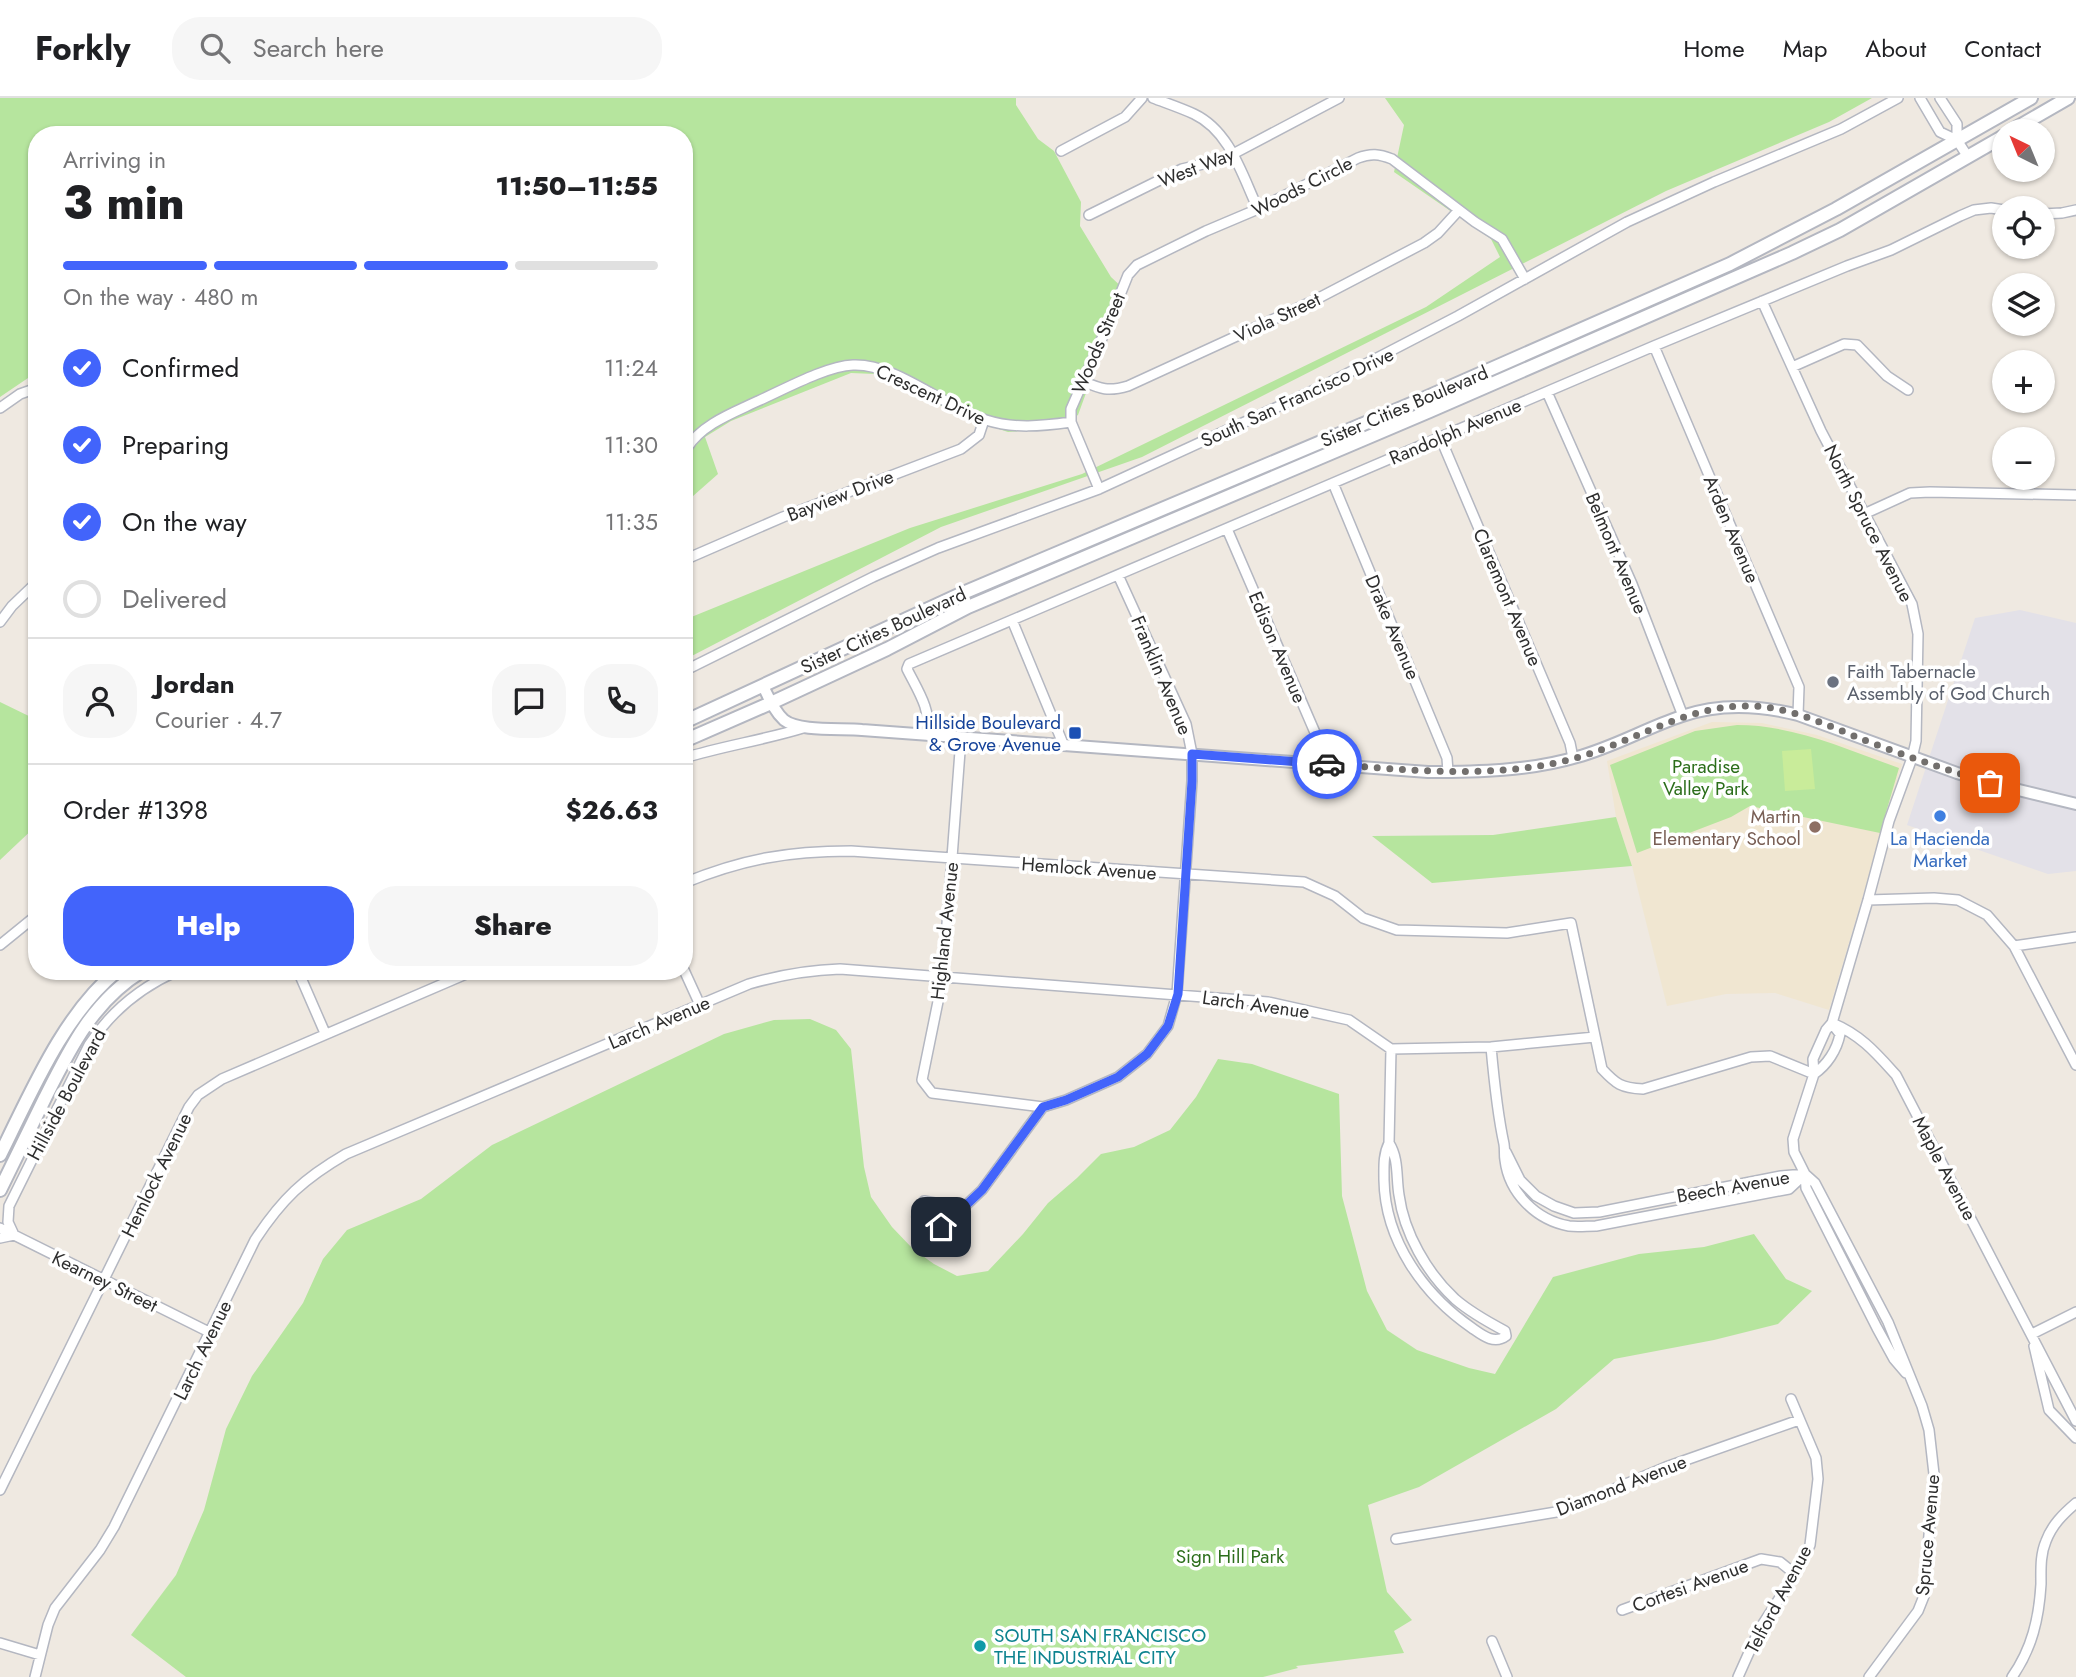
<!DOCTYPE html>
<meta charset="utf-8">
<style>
body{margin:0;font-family:Jost,sans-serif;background:#f6f6f6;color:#202124;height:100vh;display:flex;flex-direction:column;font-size:26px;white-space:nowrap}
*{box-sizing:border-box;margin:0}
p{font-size:23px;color:#757577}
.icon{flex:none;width:38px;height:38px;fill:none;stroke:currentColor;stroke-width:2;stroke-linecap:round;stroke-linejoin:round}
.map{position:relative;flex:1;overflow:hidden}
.sheet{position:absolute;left:28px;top:28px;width:665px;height:854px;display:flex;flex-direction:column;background:#fff;border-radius:28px;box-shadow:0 2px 5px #0004}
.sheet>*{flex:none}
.needle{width:46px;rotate:317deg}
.fabs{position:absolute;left:1992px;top:21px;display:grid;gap:14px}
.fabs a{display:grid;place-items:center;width:63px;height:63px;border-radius:50%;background:#fff;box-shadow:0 2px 5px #0004;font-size:35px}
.pin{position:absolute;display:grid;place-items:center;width:60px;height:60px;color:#fff;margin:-30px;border-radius:14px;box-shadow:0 4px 10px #0006}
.courier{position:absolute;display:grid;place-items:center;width:70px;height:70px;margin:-35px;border:5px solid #4264fb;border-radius:50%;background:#fff;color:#222;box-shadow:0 2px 9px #0007}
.summary em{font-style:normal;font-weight:800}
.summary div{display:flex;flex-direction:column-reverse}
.summary{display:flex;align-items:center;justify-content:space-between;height:119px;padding:0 35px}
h1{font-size:46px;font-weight:800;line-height:52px}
.bar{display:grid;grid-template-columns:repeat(4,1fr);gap:10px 7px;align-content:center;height:84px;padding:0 35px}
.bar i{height:9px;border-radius:5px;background:#e0e0e0}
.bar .current{background:#4264fb}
.bar p{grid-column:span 4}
.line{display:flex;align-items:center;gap:18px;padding:0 35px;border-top:2px solid #e0e0e0}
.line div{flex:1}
.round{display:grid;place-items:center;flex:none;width:74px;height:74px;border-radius:28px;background:#f6f6f6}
ol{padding:0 35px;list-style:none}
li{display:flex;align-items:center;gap:21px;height:77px}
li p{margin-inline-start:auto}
li .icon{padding:7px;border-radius:50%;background:#4264fb;color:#fff;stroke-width:4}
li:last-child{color:#757577}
li i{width:38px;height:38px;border:4px solid #e0e0e0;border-radius:50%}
.primary-button{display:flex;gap:14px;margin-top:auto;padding:14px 35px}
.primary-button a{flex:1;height:80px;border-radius:28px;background:#4264fb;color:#fff;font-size:28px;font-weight:800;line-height:80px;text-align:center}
.primary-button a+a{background:#f6f6f6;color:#202124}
header{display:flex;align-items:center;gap:42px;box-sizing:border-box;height:98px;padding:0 35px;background:#fff;border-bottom:2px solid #e0e0e0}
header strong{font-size:33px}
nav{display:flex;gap:38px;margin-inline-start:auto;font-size:24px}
.search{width:490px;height:63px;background:#f6f6f6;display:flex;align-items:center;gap:18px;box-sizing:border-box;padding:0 24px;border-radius:28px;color:#757577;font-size:26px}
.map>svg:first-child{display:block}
</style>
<header>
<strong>Forkly</strong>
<div class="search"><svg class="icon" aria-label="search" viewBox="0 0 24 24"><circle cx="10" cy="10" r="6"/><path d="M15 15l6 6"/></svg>Search here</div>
<nav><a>Home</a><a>Map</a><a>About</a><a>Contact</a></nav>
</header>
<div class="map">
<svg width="2076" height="1579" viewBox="0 0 2076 1579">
<rect width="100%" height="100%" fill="#efe9e1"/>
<path fill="#e3e1e8" d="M2020,512L2076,525V773L2048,776L1907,727L1975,520Z"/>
<path fill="#f0e6d1" d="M1712,624L1762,625L1817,637L1902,666L1829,912L1775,895L1726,896L1667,908L1632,768L1616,719L1607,663Z"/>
<path fill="#b6e59e" d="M0,0H1016V7L1038,41L1054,53L1081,104L1080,128L1111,179L1127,194L1097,265L1078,317L1058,330L1008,334L969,321L875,276L851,275L731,323L705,339L718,376L684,406V37H37V279L31,278L0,299Z
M1385,0H1872L1829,24L1666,93L1142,359L941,429L684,562V522L910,430L1082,376L1426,209L1500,159L1491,141L1394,74L1404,27Z
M0,604L37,622V727L0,762Z
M1737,627C1794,627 1846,651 1899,670L1880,735L1750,708L1731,719L1637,755L1610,667L1695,633Z
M1616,719L1632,768L1432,785L1372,738L1493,737Z
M810,921L836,932L851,951L864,1069L871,1099L892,1129L913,1151L934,1166L957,1178L988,1173L1023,1136L1048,1105L1077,1080L1101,1056L1134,1049L1170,1032L1196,999L1218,961L1252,966L1339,996L1342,1098L1367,1193L1387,1232L1417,1252L1469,1270L1495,1276L1553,1179L1639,1156L1704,1149L1754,1136L1786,1181L1812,1193L1778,1226L1714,1242L1614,1261L1556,1311L1419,1389L1368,1407L1387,1494L1412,1522L1394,1533L1404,1555L1296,1568L1298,1570L1263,1579H186L131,1537L176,1477L204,1412L226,1331L252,1278L303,1205L323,1161L347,1132L421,1101L492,1047L724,936L774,922Z"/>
<path fill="#c9ec9a" d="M1811,651L1815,691L1785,693L1782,653Z"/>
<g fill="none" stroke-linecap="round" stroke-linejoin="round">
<g stroke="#b4b7c1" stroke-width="12">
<path id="minor" d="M1153,0C1166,5 1181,10 1194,16C1230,33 1242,77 1258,111
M1920,0L1940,34L1957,42
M1940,0L1957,26V42L1968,59
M1061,53L1125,19L1142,0
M2042,116L2062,115L2076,112
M1089,117L1182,71L1216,63L1233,56L1339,0
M1762,203L1821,333L1912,506L1918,536L1916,643L1912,660L1889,723L1868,802L1832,925L1826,932L1813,961L1814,976L1793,1041L1794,1054L1805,1076L1815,1085L1888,1224L1922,1308L1929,1332L1934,1376L1924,1498L1918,1513L1869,1579
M1654,248L1799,589L1798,617
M1792,269L1844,246L1857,247L1887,278L1908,292
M1082,283C1101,291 1108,294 1128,288L1313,203L1424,145L1438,135L1459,112
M1547,294L1632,486L1683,618
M0,310L20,296L37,290
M1440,339L1570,645L1573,660
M687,350C702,326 733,315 758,303C783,292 826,268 853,267C896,265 944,309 986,322C1014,331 1042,328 1071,324
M1333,385L1447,660L1448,674
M1099,391L1071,324V311L1110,222L1128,177L1137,167L1206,133L1258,111L1358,60C1371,55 1379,56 1392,61L1475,124L1502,141L1525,181
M1864,416L1910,395L1930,394L2076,397
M1227,431L1329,667
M684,462L783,419L961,351L979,337L984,322
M1012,522L1064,648
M0,524L12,508L37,484
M684,573L873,479L938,450L1099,391L1323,288L1458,218L1627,124L1714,84L1841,31L1898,0
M928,637C931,611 918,593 907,571L909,566L1654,248L1847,168L1891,152L1960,118L1974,112L1991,110L2004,112
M961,640L943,879L922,982L932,995L1043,1009
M684,660C723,648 764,642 803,630
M684,785C743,761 788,753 851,753L1304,784L1335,798L1363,820L1397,832L1507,835L1571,825L1602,971C1616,986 1621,990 1643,991L1751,959L1770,958L1814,976
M1868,802L1934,800L1958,802L1987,817L2014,848L2076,967
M0,847L37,817
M2014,848L2076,839
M684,872L700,907
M298,873L325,935
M1832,925C1861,937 1876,955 1896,977L2076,1323
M1491,949C1494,982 1497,1014 1504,1046C1505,1052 1504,1057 1505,1062C1509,1095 1536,1122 1569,1128C1577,1129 1587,1128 1596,1128L1789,1091L1805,1076
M1814,976C1827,967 1837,952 1840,936L1833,927
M1389,1045C1399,1061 1396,1079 1399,1097C1404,1135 1427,1175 1455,1201C1470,1214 1488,1224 1505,1233L1506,1238C1494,1247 1482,1237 1472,1230C1424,1197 1385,1143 1384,1082C1384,1069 1383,1057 1389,1045L1391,951
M1506,1054L1520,1082L1536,1098L1554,1108L1574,1115L1599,1114L1781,1078L1805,1076
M1805,1076L1806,1090L1877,1230L1894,1261L1906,1275
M950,1113C944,1145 900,1131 924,1103L945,1107L950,1113L961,1112L982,1092L1043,1009L1066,1002L1118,979L1147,956L1168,928L1177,896L1192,683V656L1186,626L1118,477
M0,1130L211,1235
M14,1137L8,1124L9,1108L89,947C111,913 139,890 177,873
M0,1140L14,1137
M2032,1236L2076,1214
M2034,1248L2049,1312L2076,1340
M0,1392L189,1009L198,997L222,981L473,873
M1396,1441L1562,1413L1666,1369L1799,1322
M1622,1512L1761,1461L1780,1464L1795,1476
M1492,1543L1507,1579
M0,1545L40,1557
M35,1579L48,1527L55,1510L100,1452L114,1429L255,1142C282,1101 303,1081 346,1056L749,886C780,877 808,872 840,871L1268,904L1349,922L1391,951L1491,949L1595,939
M1738,1579L1759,1532L1795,1476L1810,1447L1818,1381L1816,1360L1791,1301
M2012,1579C2032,1551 2039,1520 2041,1486C2041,1472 2040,1457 2046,1443C2052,1427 2063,1416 2076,1405"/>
</g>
<g stroke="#b4b7c1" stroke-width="14">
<path id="tertiary" d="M763,588C769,600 774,613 784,622C799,634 842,630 862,632L1428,674C1478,674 1529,673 1577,659C1614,649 1646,630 1682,618C1720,605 1759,607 1798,617L1957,675L1990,685L2076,706"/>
</g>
<g stroke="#b4b7c1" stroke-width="16">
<path id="secondary" d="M2011,33L2068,0
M684,624L963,495L1425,300L1730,166L1836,111L2031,0
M684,643L771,605L887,551L968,509L1430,313L1792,155L1840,132L2004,38
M0,1057C31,995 63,917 117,873
M0,1092C15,1061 30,1031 45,1000C70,950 93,903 142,873"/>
</g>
<use href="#minor" stroke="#fff" stroke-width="9"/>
<use href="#tertiary" stroke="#fff" stroke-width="10"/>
<use href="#secondary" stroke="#fff" stroke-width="12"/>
</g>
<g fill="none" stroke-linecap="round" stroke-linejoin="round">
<path stroke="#726f6d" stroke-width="7" stroke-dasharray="0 12.6" d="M1327,666C1410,672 1495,682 1576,660C1633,644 1682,610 1742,608C1785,606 1826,627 1864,642C1906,658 1947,672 1990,685"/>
<path stroke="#4264fb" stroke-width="9" d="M941,1129L948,1121L950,1113L961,1112L982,1092L1043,1009L1066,1002L1118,979L1147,956L1168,928L1178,896L1192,683V656L1327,666"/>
</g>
<circle fill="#6b7280" stroke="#fff" stroke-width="2.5" cx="1833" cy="584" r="7"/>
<rect fill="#1a4fb4" stroke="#fff" stroke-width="2.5" x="1068" y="628" width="14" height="14" rx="3.5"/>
<circle fill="#3f7fe0" stroke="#fff" stroke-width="2.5" cx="1940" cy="718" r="7"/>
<circle fill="#8d6e63" stroke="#fff" stroke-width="2.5" cx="1815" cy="729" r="7"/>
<circle fill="#0f9aa8" stroke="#fff" stroke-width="2.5" cx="980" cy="1548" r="7"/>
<g text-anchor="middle" stroke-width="7" stroke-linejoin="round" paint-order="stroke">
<g font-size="19" fill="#2e2e2e" stroke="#fff">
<text transform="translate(1196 69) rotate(-21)" y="7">West Way</text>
<text transform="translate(1302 88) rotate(-27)" y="7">Woods Circle</text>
<text transform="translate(1277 219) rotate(-25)" y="7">Viola Street</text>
<text transform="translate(1098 245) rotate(-67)" y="7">Woods Street</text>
<text transform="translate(931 296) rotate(25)" y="7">Crescent Drive</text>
<text transform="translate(1297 299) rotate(-25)" y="7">South San Francisco Drive</text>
<text transform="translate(1404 308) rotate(-23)" y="7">Sister Cities Boulevard</text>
<text transform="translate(1455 333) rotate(-23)" y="7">Randolph Avenue</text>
<text transform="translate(840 397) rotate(-21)" y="7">Bayview Drive</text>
<text transform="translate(1869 425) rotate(63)" y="7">North Spruce Avenue</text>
<text transform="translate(1732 431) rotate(67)" y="7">Arden Avenue</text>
<text transform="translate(1617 455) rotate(67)" y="7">Belmont Avenue</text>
<text transform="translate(1508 499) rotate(67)" y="7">Claremont Avenue</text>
<text transform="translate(1393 529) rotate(67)" y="7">Drake Avenue</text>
<text transform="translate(883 532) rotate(-25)" y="7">Sister Cities Boulevard</text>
<text transform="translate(1278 549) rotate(67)" y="7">Edison Avenue</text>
<text transform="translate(1162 577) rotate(67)" y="7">Franklin Avenue</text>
<text transform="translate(1089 770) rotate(4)" y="7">Hemlock Avenue</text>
<text transform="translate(944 833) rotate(-84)" y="7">Highland Avenue</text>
<text transform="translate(1256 906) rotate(8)" y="7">Larch Avenue</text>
<text transform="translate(659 924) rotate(-23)" y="7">Larch Avenue</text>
<text transform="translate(66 996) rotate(-62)" y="7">Hillside Boulevard</text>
<text transform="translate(1945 1070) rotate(62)" y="7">Maple Avenue</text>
<text transform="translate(156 1077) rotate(-64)" y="7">Hemlock Avenue</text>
<text transform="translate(1733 1088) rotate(-10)" y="7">Beech Avenue</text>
<text transform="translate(105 1183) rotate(26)" y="7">Kearney Street</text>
<text transform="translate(202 1252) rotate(-64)" y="7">Larch Avenue</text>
<text transform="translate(1621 1387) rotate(-21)" y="7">Diamond Avenue</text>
<text transform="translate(1927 1437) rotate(-85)" y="7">Spruce Avenue</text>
<text transform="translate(1690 1487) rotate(-20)" y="7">Cortesi Avenue</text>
<text transform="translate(1778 1501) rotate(-62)" y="7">Telford Avenue</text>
</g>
<g font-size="19" fill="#5b616d" stroke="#fff" text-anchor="start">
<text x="1847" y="580">Faith Tabernacle<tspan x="1847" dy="22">Assembly of God Church</tspan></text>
</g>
<g font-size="19" fill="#164399" stroke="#fff" text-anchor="end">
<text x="1061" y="631">Hillside Boulevard<tspan x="1061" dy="22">&amp; Grove Avenue</tspan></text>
</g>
<g font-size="19" fill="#2c6e1b" stroke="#fff">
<text x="1706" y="675">Paradise<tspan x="1706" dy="22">Valley Park</tspan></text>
<text x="1230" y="1465">Sign Hill Park</text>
</g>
<g font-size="19" fill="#785e54" stroke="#fff" text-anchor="end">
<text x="1801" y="725">Martin<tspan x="1801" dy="22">Elementary School</tspan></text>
</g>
<g font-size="19" fill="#366cbe" stroke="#fff">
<text x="1940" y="747">La Hacienda<tspan x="1940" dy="22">Market</tspan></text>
</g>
<g font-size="19" fill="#0d838f" stroke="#fff" text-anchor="start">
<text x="994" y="1544">SOUTH SAN FRANCISCO<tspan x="994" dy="22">THE INDUSTRIAL CITY</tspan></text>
</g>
</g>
</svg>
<div class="fabs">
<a><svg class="needle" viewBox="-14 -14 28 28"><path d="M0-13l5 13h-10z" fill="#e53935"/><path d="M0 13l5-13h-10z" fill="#757577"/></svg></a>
<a><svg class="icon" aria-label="locate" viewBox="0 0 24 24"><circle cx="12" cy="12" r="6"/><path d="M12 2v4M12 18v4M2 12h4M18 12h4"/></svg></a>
<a><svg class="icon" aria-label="layers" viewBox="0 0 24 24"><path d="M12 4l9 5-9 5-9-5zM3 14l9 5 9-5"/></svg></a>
<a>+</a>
<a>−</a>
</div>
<div class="pin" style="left:1990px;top:685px;background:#ea580c"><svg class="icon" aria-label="bag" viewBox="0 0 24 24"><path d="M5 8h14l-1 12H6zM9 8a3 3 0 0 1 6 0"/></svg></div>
<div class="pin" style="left:941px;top:1129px;background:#1f2937"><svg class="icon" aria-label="home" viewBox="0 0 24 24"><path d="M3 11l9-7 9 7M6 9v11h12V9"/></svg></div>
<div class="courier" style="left:1327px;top:666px"><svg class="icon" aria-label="car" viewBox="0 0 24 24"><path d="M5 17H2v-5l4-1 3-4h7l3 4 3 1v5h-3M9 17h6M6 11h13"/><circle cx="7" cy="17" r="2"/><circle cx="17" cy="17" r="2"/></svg></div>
<section class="sheet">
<div class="summary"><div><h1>3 min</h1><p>Arriving in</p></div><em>11:50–11:55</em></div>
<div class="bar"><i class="current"></i><i class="current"></i><i class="current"></i><i></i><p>On the way · 480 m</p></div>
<ol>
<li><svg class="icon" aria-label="check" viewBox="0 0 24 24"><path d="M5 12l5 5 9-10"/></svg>Confirmed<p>11:24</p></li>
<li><svg class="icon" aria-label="check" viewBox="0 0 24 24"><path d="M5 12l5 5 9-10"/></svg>Preparing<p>11:30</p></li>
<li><svg class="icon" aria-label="check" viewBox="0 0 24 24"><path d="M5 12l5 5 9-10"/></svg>On the way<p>11:35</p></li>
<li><i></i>Delivered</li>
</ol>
<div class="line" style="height:126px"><a class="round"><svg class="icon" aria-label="person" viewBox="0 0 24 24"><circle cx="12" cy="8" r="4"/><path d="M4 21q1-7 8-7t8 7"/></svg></a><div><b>Jordan</b><p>Courier · 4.7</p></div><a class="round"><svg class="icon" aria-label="chat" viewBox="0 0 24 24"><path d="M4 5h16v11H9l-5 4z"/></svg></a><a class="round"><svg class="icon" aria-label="phone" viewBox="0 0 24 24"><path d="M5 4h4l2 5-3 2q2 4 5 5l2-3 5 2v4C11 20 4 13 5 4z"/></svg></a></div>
<div class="line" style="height:91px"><div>Order #1398</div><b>$26.63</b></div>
<div class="primary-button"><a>Help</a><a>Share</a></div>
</section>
</div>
